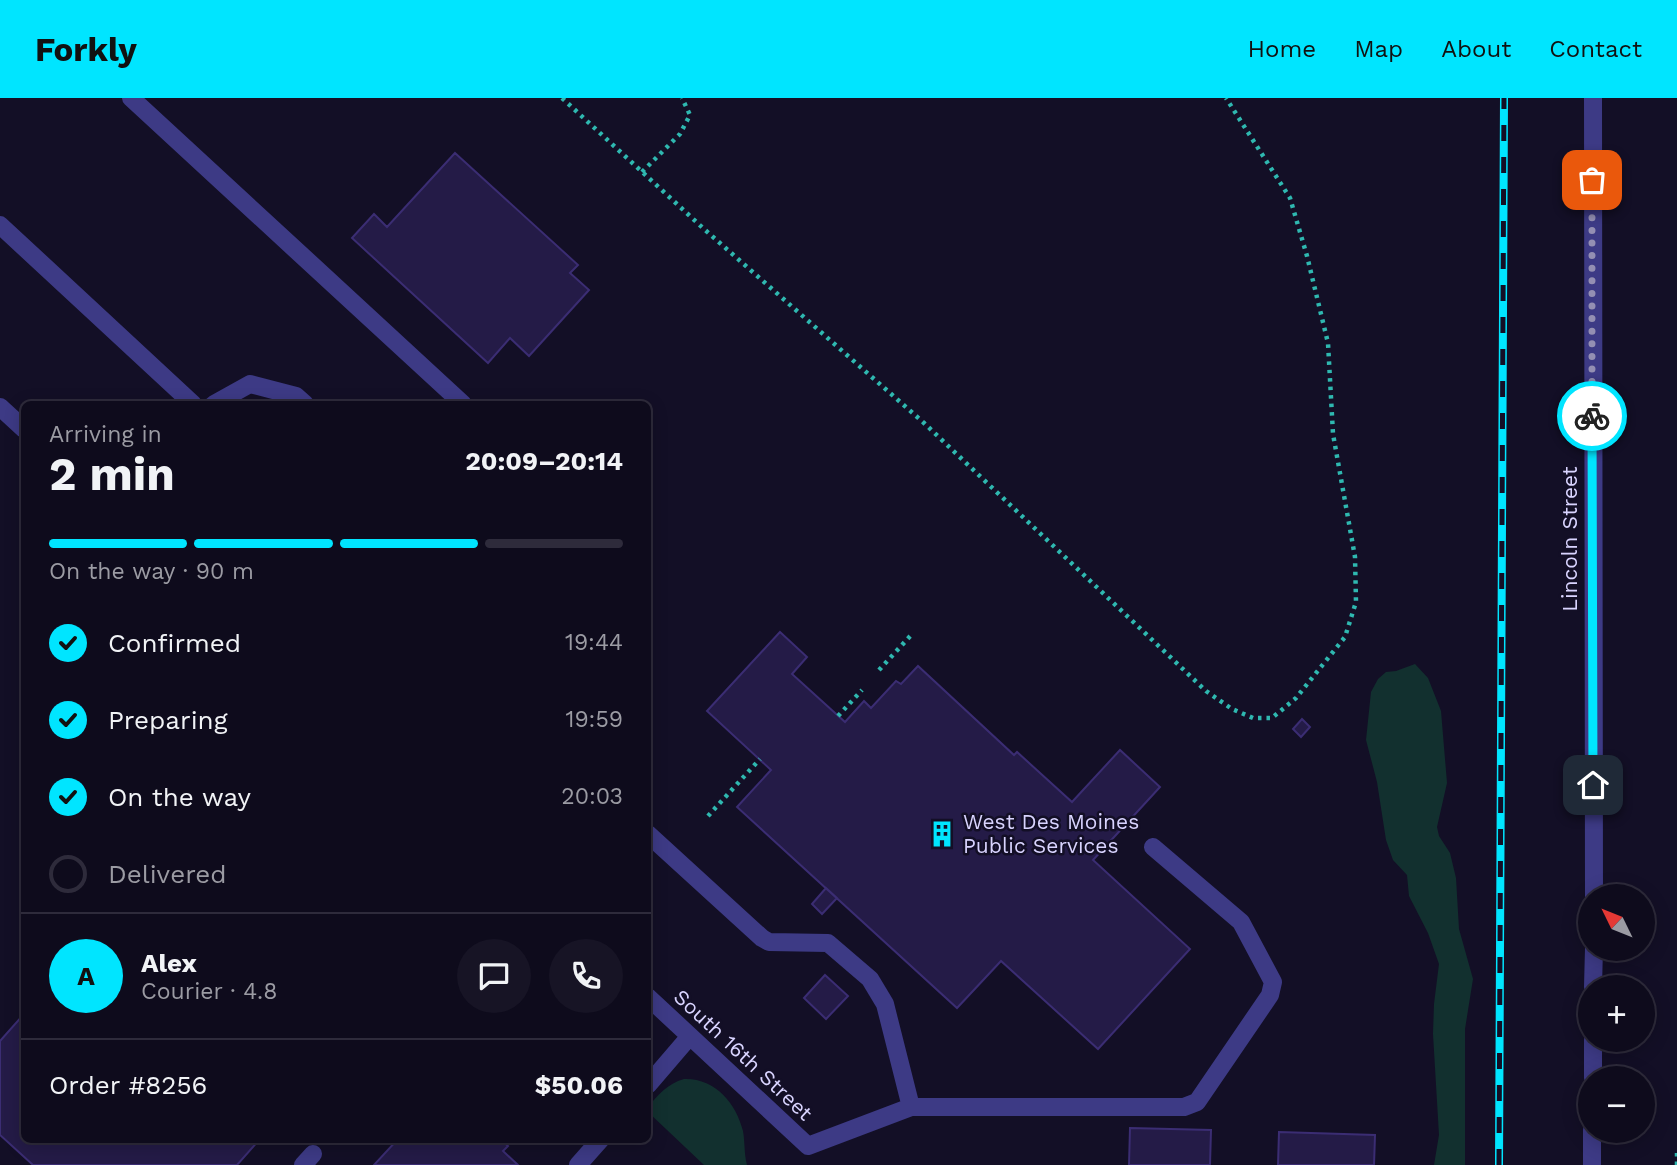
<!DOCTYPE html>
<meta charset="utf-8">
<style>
body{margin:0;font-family:"Work Sans",sans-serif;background:#171425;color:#f1f3f6;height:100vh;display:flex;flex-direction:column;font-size:26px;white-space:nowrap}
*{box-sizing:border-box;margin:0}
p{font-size:23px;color:#9b9ba3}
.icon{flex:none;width:38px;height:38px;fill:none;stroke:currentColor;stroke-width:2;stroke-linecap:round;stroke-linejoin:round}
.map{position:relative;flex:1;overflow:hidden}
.details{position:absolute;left:21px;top:303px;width:630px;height:742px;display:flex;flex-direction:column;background:#0e0b1c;border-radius:10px;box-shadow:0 4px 18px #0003,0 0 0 2px #2e2b3b}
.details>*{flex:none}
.needle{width:46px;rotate:313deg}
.controls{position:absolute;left:1578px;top:786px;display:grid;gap:14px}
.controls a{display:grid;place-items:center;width:77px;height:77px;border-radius:50%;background:#0e0b1c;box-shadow:0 4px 18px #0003,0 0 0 2px #2e2b3b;font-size:35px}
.pin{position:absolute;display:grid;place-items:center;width:60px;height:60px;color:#fff;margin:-30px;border-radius:14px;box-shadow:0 4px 10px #0006}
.courier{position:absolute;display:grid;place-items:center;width:70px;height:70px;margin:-35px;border:5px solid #00e5ff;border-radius:50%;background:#fff;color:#222;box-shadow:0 2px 9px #0007}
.summary em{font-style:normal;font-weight:700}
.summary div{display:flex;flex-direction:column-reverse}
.summary{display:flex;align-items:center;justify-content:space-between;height:119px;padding:0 28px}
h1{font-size:46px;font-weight:700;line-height:52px}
.bar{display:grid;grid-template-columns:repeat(4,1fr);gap:10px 7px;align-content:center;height:84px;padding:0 28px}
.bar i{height:9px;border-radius:5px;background:#2e2b3b}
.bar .selected{background:#00e5ff}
.bar p{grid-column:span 4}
.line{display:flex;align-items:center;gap:18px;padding:0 28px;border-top:2px solid #2e2b3b}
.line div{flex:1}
.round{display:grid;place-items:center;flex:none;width:74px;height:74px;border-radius:37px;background:#171425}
ol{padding:0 28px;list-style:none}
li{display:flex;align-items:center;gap:21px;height:77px}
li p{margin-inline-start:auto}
li .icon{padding:7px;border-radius:50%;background:#00e5ff;color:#111;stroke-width:4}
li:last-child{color:#9b9ba3}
li i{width:38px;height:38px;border:4px solid #2e2b3b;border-radius:50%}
header{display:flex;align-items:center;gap:42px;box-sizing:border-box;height:98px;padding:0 35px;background:#00e5ff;color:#111}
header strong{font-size:33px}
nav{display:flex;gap:38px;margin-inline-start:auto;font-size:24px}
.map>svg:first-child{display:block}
</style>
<header>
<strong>Forkly</strong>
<nav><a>Home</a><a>Map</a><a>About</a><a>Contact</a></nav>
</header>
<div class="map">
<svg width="1677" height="1067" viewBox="0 0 1677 1067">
<rect width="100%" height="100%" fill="#130f26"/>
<path fill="#12302f" d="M1415,566L1428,580L1441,613L1447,685L1437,729L1439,738L1450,755L1456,780L1459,831L1473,881L1465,931V1067H1434L1439,1037L1433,936L1434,906L1439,866L1428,835L1409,798L1407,777L1393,762L1386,742L1377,684L1366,642L1371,594L1378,581L1386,574L1396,573Z
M684,981C715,980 736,1005 743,1033C745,1044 744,1056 747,1067H704L648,1014V1009C659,996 667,986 684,981Z"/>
<path fill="#241b47" stroke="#3b2d73" stroke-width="2" d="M455,55L578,167L570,175L589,192L529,258L510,240L488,265L352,140L374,116L387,129Z
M780,534L807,559L792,576L845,624L864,603L871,610L896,583L901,586L918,568L1014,657L1017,654L1072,704L1120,652L1160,689L1093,762L1190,851L1098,951L1001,863L957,910L737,709L771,672L707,613Z
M1302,621L1310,629L1301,639L1293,631Z
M826,790L837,800L822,816L812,806Z
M825,877L848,898L826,921L804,900Z
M24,916V1041H260L237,1067H33L0,1037V943Z
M1130,1030L1211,1032L1210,1067H1129Z
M1279,1034L1375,1037L1374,1067H1278Z
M398,1041H500L508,1048L503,1053L518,1067H374Z"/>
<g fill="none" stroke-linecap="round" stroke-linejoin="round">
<path stroke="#2fb8b0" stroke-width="4.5" stroke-dasharray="3.5 5" stroke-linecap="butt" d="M562,0L704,131L924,325L1206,593L1232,611L1253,620H1272L1296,600L1345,539L1356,504L1355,459L1333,336L1328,245L1307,158L1290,100L1226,0
M642,74L680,36L690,17L682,0
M879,572L913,535
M838,618L862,592
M708,718L760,661
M1677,1067V1052"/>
<path stroke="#3d3a85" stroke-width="18" d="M131,0L463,306
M1593,0L1594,798
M0,127L193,306
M214,306L250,286L296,298L305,306
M0,309L24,331
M648,736L762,840L769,844L828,845L870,881L885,906L911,1009
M1593,889L1594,850
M648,899L808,1048L911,1009H1184L1197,1004L1270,897L1273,884L1241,824L1153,749
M1593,980V942
M648,987L690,938
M303,1067L313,1056
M578,1067L601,1041
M1592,1067V1032"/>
<g stroke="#00e5ff" stroke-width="8">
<path id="rail" d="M1499,1067L1504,0"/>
</g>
<use href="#rail" stroke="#130f26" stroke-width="5" stroke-dasharray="16" stroke-linecap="butt"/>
</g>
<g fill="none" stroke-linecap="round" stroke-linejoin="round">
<path stroke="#948fb3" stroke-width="7" stroke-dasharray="0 12.6" d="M1592,82V318"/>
<path stroke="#00e5ff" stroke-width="9" d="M1592,318L1593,687"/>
</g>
<defs>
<g id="building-bare" transform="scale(2.1)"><path d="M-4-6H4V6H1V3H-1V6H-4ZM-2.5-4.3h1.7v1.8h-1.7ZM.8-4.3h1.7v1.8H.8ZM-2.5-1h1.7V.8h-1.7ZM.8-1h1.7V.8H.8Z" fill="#00e5ff" stroke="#130f26" stroke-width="2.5" paint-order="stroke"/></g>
</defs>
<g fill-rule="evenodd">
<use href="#building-bare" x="942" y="736"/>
</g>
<g text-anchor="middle" stroke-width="5" stroke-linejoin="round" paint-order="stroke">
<g font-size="21" fill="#d9d4ff" stroke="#130f26">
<text transform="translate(1570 441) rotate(-90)" y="7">Lincoln Street</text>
<text transform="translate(743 957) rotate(43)" y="7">South 16th Street</text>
</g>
<g font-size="21" fill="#d9d4ff" stroke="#130f26" text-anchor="start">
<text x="963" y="731">West Des Moines<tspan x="963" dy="24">Public Services</tspan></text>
</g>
</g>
</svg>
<div class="controls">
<a><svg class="needle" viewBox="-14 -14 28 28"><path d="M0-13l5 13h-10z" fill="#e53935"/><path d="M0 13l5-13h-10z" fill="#9b9ba3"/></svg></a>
<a>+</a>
<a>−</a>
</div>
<div class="pin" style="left:1592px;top:82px;background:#ea580c"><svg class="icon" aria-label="bag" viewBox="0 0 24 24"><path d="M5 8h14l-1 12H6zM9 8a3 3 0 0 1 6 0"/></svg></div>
<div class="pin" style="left:1593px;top:687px;background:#1f2937"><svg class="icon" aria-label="home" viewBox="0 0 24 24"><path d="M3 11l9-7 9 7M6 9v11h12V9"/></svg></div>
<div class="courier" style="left:1592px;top:318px"><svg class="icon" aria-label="bike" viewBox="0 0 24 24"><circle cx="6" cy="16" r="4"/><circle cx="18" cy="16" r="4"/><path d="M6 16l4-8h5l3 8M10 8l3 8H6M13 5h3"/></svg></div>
<section class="details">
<div class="summary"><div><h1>2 min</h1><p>Arriving in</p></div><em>20:09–20:14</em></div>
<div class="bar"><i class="selected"></i><i class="selected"></i><i class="selected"></i><i></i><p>On the way · 90 m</p></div>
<ol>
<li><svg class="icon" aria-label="check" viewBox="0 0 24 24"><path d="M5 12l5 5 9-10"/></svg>Confirmed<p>19:44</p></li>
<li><svg class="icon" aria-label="check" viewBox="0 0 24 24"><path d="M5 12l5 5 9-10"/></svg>Preparing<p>19:59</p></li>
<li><svg class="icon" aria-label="check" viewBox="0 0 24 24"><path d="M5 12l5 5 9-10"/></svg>On the way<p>20:03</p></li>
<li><i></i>Delivered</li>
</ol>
<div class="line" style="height:126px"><b class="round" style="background:#00e5ff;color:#111">A</b><div><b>Alex</b><p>Courier · 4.8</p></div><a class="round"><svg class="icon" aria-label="chat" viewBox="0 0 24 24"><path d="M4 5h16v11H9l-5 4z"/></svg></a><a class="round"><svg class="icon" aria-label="phone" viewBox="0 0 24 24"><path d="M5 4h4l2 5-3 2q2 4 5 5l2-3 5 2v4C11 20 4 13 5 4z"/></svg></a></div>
<div class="line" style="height:91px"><div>Order #8256</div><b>$50.06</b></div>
</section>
</div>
